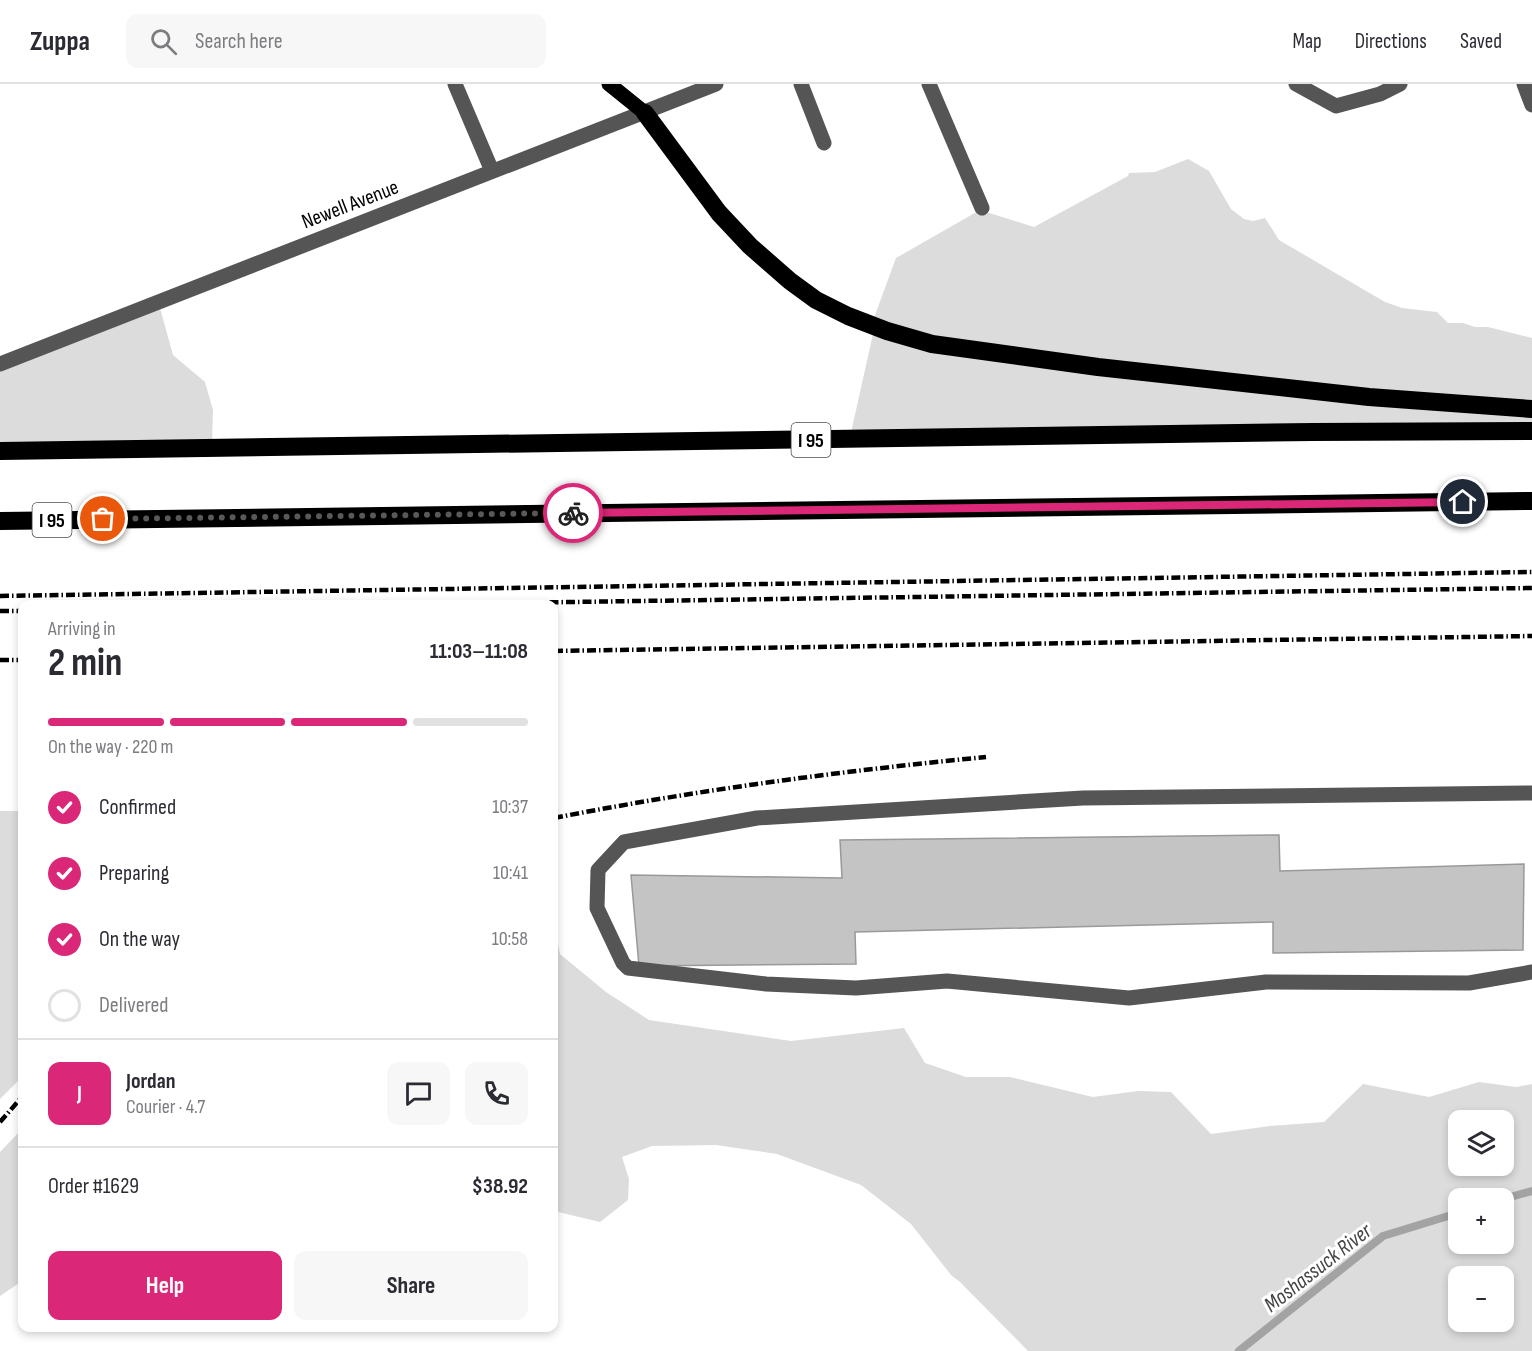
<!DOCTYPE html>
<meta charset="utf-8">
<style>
body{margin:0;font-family:"Sofia Sans Condensed",sans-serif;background:#f7f7f7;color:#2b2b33;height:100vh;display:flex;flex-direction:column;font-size:22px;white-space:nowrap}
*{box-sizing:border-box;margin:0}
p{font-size:20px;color:#7c7c81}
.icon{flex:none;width:33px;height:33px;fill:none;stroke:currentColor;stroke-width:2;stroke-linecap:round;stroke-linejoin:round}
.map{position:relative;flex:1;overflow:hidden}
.details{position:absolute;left:18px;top:516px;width:540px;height:732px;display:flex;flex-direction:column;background:#fff;border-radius:12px;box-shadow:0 3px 9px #0003}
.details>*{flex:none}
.tools{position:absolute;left:1448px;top:1026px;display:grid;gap:12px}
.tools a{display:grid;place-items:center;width:66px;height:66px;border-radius:12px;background:#fff;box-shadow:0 3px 9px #0003;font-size:30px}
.pin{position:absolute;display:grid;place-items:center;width:51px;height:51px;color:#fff;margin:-26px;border:3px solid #fff;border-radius:50%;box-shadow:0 2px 6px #0007}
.courier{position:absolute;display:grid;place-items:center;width:60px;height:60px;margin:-30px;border:4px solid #db2777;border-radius:50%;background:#fff;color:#222;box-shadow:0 2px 8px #0007}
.head em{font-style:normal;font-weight:700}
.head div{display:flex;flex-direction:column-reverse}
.head{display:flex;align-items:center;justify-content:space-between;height:102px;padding:0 30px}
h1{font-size:39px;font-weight:700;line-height:45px}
.bar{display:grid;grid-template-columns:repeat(4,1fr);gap:9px 6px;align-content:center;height:72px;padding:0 30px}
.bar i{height:8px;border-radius:4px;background:#e1e1e2}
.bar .active{background:#db2777}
.bar p{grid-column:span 4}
.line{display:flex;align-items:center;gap:15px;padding:0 30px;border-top:2px solid #e1e1e2}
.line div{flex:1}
.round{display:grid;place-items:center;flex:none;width:63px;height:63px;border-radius:12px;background:#f7f7f7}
ol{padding:0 30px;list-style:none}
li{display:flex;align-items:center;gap:18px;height:66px}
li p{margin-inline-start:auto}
li .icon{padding:6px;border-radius:50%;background:#db2777;color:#fff;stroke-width:4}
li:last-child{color:#7c7c81}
li i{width:33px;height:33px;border:3px solid #e1e1e2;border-radius:50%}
.primary-button{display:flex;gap:12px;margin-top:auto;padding:12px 30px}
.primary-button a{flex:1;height:69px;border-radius:12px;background:#db2777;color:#fff;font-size:24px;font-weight:700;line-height:69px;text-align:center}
.primary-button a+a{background:#f7f7f7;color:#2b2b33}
header{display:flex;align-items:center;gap:36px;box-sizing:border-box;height:84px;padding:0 30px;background:#fff;border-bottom:2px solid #e1e1e2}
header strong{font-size:28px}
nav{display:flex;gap:33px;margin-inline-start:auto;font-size:21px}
.search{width:420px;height:54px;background:#f7f7f7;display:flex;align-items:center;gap:15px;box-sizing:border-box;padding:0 21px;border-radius:12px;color:#7c7c81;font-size:22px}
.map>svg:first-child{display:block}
</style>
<header>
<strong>Zuppa</strong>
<div class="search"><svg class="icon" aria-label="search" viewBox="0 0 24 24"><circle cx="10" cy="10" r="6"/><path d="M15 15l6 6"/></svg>Search here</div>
<nav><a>Map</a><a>Directions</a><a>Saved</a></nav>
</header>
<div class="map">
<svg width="1532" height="1267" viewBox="0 0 1532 1267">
<rect width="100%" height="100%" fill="#fff"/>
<path fill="#dcdcdc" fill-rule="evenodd" d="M1188,75L1209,87L1231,125L1244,135L1253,137L1265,134L1279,156L1385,218L1402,224L1437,228L1448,239H1463L1475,243H1488L1532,254V347L850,353L873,250L871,242L896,174L980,126L1034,143L1128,92L1129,89L1155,88Z
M160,224L173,271L205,298L213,326L212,359L0,365V274Z
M0,727H22V993L0,1015Z
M554,842L560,870L606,908L649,936L791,957L904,944L925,979L966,993H1010L1093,1013L1138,1007L1171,1008L1211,1050L1270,1042L1324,1038L1363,1000L1429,1013L1479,998L1516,1003L1532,1000V1267H1028L960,1198L951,1191L911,1140L861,1101L777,1070L716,1061L652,1062L622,1073L629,1095L628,1116L600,1138L554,1127ZM1503,1036V1082H1458V1036ZM1458,1114H1503V1160H1458ZM1458,1192H1503V1238H1458Z
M22,1045V1197L0,1212V1068Z"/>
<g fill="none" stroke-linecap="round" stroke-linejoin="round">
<path stroke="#a3a3a3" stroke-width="8" d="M1503,1115L1532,1107
M1239,1267L1383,1152L1458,1129"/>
</g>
<path fill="#c4c4c4" stroke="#999" stroke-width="1.5" d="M1279,751L1280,787L1524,780L1523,866L1273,869V838L855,848L856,880L639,882L631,791L842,794L840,756Z"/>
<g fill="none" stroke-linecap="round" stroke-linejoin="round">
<path stroke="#555" stroke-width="15" d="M455,0L492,87
M801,0L824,59
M929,0L982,124
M1296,0L1336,22L1380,10L1400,0
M1524,0L1532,21
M0,280L716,0
M1532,709L1083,714L757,734L624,758L598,786L597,824L623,879L628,884L766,900L856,904L947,897L1129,914L1266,898L1469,899L1532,888"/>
<path stroke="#000" stroke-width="15" d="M609,0L645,29"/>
<path stroke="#000" stroke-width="18" d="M645,29L719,129L750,162L790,197L816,216L848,232L887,247L932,260L1098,283L1369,313L1532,325
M0,367L1313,348L1532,347
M0,437L1532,417"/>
<path stroke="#000" stroke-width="4.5" stroke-dasharray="9 3 1.5 3" stroke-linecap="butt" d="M0,512L1532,488
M434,520L1532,504
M0,527H22
M554,567L1532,552
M0,576H22
M554,734C697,706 841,687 986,673
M0,1038L22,1013"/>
</g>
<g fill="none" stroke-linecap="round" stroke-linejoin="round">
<path stroke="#595959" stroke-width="6" stroke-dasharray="0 10.8" d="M103,435L573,429"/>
<path stroke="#db2777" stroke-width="8" d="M573,429L1463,418"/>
</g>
<g text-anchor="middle" stroke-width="6" stroke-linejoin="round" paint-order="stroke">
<g fill="#fff" stroke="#4c4c4c" stroke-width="1.5">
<rect x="791.5" y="339" width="39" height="34" rx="4.5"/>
<rect x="32.5" y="419" width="39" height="34" rx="4.5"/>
</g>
<g font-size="20" font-weight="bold" fill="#000">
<text x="811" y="363">I 95</text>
<text x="52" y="443">I 95</text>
</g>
<g font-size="21" fill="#000" stroke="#fff">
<text transform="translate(350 120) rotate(-21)" y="7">Newell Avenue</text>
</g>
<g font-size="22" font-style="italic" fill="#444" stroke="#fff">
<text transform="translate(1317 1183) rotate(-38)" y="8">Moshassuck River</text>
</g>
</g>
</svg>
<div class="tools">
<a><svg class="icon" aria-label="layers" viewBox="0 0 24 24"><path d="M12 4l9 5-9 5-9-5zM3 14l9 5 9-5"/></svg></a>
<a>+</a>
<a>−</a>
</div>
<div class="pin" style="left:103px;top:435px;background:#ea580c"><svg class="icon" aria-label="bag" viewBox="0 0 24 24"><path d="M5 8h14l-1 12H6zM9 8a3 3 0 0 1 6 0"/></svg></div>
<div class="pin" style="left:1463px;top:418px;background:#1f2937"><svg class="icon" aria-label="home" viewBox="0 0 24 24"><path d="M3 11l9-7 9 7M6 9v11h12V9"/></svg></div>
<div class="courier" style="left:573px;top:429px"><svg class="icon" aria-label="bike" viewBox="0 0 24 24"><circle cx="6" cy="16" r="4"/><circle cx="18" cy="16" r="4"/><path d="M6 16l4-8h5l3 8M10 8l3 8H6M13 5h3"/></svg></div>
<section class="details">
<div class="head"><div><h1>2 min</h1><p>Arriving in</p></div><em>11:03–11:08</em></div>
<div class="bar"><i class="active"></i><i class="active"></i><i class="active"></i><i></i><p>On the way · 220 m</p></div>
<ol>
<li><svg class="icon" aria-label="check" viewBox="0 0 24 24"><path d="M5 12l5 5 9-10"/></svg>Confirmed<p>10:37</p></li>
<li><svg class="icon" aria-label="check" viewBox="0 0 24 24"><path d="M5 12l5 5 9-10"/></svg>Preparing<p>10:41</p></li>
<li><svg class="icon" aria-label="check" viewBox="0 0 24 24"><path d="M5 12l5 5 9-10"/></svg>On the way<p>10:58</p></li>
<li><i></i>Delivered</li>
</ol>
<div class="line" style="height:108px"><b class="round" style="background:#db2777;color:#fff">J</b><div><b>Jordan</b><p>Courier · 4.7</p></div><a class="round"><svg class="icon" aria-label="chat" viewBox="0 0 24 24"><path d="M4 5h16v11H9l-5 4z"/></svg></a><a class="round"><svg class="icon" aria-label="phone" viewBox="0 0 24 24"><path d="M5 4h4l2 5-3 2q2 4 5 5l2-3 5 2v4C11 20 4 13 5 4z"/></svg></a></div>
<div class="line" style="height:78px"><div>Order #1629</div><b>$38.92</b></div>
<div class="primary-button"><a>Help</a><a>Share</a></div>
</section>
</div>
